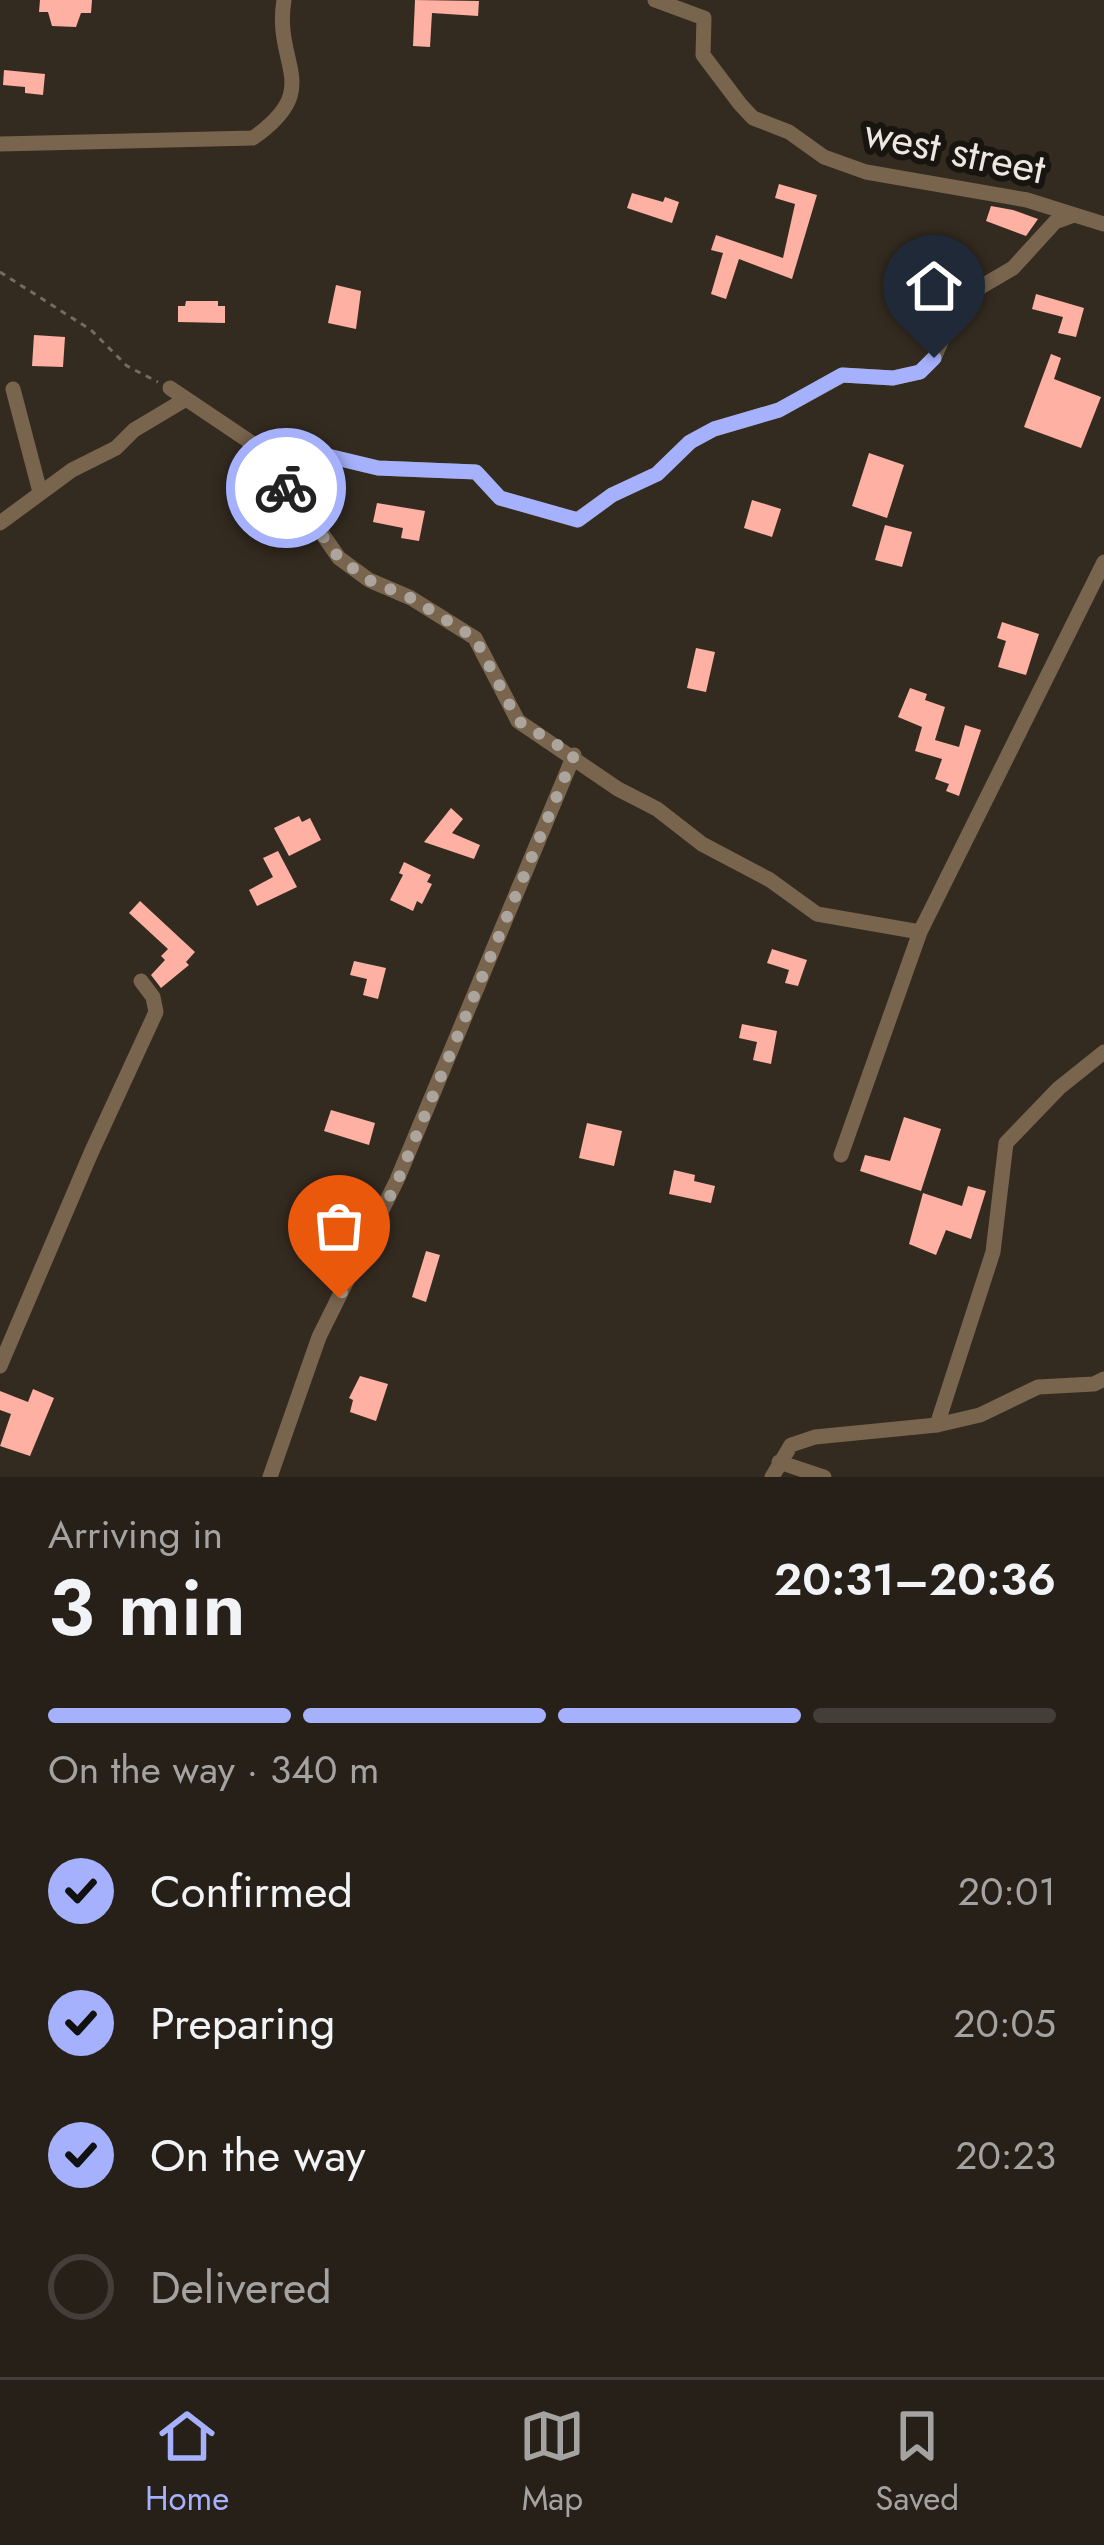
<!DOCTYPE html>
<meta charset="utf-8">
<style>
body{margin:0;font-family:Jost,sans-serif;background:#2f2821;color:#f1f3f6;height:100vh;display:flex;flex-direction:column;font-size:45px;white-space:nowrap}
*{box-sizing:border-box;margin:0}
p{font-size:39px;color:#a4a3a2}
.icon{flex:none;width:66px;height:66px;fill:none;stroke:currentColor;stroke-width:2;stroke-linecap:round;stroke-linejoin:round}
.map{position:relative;height:1477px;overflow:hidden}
.side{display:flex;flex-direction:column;background:#272018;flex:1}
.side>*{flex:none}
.pin{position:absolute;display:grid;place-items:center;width:102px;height:102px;color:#fff;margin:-123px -51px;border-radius:50% 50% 50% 0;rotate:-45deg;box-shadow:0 0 12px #0007}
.pin .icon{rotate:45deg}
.courier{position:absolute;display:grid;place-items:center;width:120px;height:120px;margin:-60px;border:9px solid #a5b1fc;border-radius:50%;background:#fff;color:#222;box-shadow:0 3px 15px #0007}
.summary em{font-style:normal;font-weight:600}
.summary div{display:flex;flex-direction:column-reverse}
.summary{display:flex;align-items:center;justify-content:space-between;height:204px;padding:0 48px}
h1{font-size:78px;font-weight:600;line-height:90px}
.bar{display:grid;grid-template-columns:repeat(4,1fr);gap:18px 12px;align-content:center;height:144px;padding:0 48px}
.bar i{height:15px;border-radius:9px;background:#433e37}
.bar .selected{background:#a5b1fc}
.bar p{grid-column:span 4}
ol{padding:0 48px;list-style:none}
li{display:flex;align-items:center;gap:36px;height:132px}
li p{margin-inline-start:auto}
li .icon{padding:12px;border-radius:50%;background:#a5b1fc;color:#111;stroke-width:4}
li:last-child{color:#a4a3a2}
li i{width:66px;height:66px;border:6px solid #433e37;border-radius:50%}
.menu{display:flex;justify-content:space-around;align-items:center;height:168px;border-top:3px solid #433e37;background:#272018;font-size:33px;color:#a4a3a2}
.menu a{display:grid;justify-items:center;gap:6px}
.menu .selected{color:#a5b1fc}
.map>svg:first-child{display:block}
</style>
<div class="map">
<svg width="1104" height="1477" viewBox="0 0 1104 1477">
<rect width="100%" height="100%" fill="#342b20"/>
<path fill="#feb0a2" d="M40,0H92L91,13H81L76,27L52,26L48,12H39Z
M415,0L479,1L478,16L432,13L430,47L413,46Z
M4,70L45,74L43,95L25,93V87L3,85Z
M779,184L817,195L792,279L739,259L726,299L711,294L723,253L711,250L716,235L783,258L795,204L775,198Z
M632,193L663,202L665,197L679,202L672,223L627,208Z
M991,206L1013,210L1038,219L1026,236L986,221Z
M336,285L361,291L356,329L328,323Z
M1036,294L1084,308L1076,337L1058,333L1063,317L1032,309Z
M186,301H218V306H225V323L178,322V306H185Z
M34,335L65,337L63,367L32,366Z
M1051,354L1061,358L1054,379L1101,397L1081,448L1024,427Z
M869,453L904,465L887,518L852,506Z
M251,464L267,468L276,493L275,512L258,511L259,482L251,481Z
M752,500L781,509L772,537L744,528Z
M377,503L425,511L419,541L401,538L403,528L373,522Z
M885,525L912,532L902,567L875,560Z
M1002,622L1039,634L1026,675L998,667L1006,641L997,638Z
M696,648L715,652L706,692L687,688Z
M910,688L927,694L925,700L945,707L935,740L959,747L965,725L981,730L959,796L946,791L949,784L935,779L942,759L915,751L922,727L898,717Z
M451,808L463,819L452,833L480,845L474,859L424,842Z
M299,816L302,822L310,818L321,840L289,856L274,828Z
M278,851L297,887L257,906L249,890L273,877L263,858Z
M404,862L431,875L427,882L432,884L422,904L417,901L413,911L390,900L403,875L399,873Z
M140,901L195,952L186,962L189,965L161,988L151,975L165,960L161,956L168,949L129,913Z
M772,949L807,960L798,986L785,983L789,970L767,963Z
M354,961L386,968L378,999L363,995L367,979L350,975Z
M742,1024L777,1031L771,1064L753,1060L757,1042L739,1038Z
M331,1110L375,1123L369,1145L324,1131Z
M904,1117L941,1129L921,1191L860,1171L865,1155L890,1161Z
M587,1123L622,1131L614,1166L579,1158Z
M674,1170L695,1175L694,1181L715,1186L711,1203L669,1194Z
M968,1186L986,1191L971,1239L946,1230L936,1255L909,1244L923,1193L962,1206Z
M426,1251L440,1255L426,1302L412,1297Z
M360,1376L388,1384L376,1421L350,1412L353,1400L349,1398Z
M33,1389L54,1398L30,1456L0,1446L11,1414L0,1410V1391L28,1402Z"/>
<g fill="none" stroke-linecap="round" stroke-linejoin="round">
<path stroke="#746c62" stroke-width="3" stroke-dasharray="6 6" stroke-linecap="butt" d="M0,272L91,330L127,366L158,382"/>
<path stroke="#79654e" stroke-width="15" d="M655,0L704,18L703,55L740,104L753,118L789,132L824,157L866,172L1027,200L1104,224
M0,144L253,138C325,87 273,66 284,0
M170,388L277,460L298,519L323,535L339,558L369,580L411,598L475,638L518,721L618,789L657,809L702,844L770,880L817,914L920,932
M13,389L40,492
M277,460L332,457L378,468L476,472L500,498L577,520L612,495L657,474L690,442L714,429L779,410L843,375L893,378L920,372L934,358L954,312L972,292L1013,268L1055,222L1074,215
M0,523L72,470L116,448L134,430L186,399
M841,1155L920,932L1104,562
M0,1366L91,1153L156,1012L153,997L141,981
M937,1425L993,1252L1006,1143L1059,1088L1104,1052
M779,1462L824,1477
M270,1477L319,1337L397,1180L574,755
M772,1477L791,1445L815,1437L937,1425L980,1415L1038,1387L1094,1384L1104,1379"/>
</g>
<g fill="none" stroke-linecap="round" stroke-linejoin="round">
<path stroke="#aca59d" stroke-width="12" stroke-dasharray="0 21.6" d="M286,488L298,519L322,535L339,558L369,580L411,598L475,638L518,721L574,755L398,1180L339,1298"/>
<path stroke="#a5b1fc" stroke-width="15" d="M286,488L277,460L332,457L378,468L476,472L500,498L578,520L612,495L657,474L690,442L714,429L779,410L842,375L893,378L920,372L934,358"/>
</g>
<g text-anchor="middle" stroke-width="12" stroke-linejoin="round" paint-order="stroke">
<g font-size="42" fill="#ede7e0" stroke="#18140f">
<text transform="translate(955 150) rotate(12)" y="15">west street</text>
</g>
</g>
</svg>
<div class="pin" style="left:339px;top:1298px;background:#ea580c"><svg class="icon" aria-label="bag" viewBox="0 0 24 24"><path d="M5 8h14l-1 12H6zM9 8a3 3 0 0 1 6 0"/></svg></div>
<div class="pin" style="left:934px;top:358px;background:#1f2937"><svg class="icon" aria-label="home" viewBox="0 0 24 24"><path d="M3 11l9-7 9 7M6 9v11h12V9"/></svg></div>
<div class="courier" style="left:286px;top:488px"><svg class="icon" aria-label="bike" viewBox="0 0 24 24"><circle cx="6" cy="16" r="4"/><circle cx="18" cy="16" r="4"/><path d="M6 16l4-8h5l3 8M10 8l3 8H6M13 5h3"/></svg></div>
</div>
<section class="side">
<div class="summary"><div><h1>3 min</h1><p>Arriving in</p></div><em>20:31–20:36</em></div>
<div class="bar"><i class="selected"></i><i class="selected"></i><i class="selected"></i><i></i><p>On the way · 340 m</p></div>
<ol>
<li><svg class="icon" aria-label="check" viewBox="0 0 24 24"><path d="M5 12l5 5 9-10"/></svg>Confirmed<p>20:01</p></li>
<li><svg class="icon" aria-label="check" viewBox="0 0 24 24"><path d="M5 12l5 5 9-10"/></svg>Preparing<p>20:05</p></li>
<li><svg class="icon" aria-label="check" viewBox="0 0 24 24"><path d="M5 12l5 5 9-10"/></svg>On the way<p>20:23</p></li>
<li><i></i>Delivered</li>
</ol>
</section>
<nav class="menu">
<a class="selected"><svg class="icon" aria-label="home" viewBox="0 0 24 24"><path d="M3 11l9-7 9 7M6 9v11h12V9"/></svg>Home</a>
<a><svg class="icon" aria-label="map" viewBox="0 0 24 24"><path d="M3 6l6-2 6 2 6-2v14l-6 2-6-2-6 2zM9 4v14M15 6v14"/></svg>Map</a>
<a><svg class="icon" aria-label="saved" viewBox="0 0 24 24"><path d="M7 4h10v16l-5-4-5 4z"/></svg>Saved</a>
</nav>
